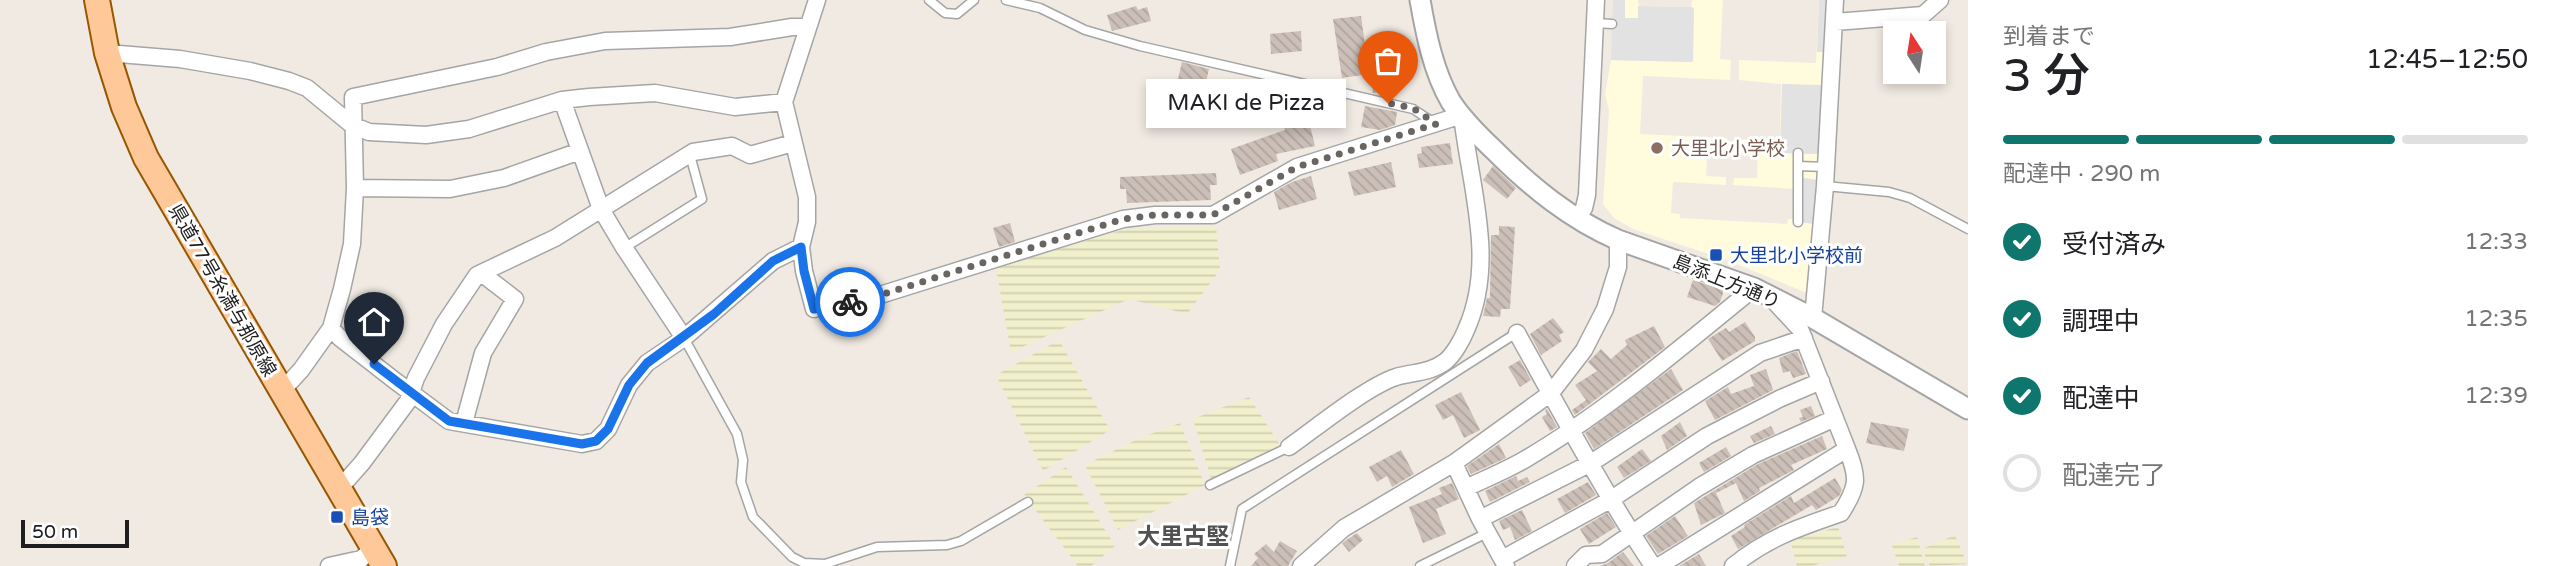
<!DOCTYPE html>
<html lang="ja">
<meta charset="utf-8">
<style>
body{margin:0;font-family:"Varela Round","Noto Sans JP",sans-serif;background:#f2f2f2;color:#202124;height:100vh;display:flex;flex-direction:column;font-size:26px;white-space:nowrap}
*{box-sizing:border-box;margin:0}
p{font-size:23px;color:#757577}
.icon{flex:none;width:38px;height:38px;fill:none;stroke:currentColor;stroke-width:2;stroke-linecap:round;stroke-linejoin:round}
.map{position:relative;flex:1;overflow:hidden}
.side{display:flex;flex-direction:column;background:#fff;width:595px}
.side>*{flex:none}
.needle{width:46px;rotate:348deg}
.tools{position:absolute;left:1883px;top:21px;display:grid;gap:14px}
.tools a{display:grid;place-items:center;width:63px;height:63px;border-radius:0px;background:#fff;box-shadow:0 4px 10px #0003;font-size:35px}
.scale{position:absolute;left:21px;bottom:18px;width:108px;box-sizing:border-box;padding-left:7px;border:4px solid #1e1e1e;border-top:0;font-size:19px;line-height:24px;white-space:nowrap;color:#1e1e1e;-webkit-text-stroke:5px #fff;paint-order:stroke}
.pin{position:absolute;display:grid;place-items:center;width:60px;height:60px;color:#fff;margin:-72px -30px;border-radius:50% 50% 50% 0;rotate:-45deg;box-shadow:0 0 7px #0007}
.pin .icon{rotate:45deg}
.courier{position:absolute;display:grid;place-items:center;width:70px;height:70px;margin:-35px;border:5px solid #1a73e8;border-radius:50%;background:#fff;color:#222;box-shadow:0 2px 9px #0007}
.bubble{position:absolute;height:49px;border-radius:0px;background:#fff;box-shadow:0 4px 10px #0003;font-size:23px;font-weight:600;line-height:49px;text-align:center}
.summary em{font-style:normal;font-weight:600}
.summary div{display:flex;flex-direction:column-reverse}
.summary{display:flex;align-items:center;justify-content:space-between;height:119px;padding:0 35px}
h1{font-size:46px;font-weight:600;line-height:52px}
.bar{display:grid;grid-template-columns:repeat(4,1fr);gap:10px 7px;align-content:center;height:84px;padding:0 35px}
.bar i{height:9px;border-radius:5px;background:#e0e0e0}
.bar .selected{background:#0f766e}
.bar p{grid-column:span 4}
ol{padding:0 35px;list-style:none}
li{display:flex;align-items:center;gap:21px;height:77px}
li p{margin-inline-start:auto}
li .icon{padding:7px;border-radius:50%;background:#0f766e;color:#fff;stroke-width:4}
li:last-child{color:#757577}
li i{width:38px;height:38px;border:4px solid #e0e0e0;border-radius:50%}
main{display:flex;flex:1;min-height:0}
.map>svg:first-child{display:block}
</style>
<main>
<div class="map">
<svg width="1968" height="566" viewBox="0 0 1968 566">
<defs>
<pattern id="farmland-rules" width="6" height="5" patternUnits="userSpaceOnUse" patternTransform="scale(1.75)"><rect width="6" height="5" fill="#f1f0cc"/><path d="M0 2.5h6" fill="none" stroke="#cecdaf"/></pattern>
<pattern id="building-back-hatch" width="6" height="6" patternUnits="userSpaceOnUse" patternTransform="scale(1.75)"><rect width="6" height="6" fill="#ccbfb8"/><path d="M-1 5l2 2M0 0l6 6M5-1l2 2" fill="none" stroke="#afa49e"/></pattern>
</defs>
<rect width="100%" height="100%" fill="#f0eae2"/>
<path fill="#fffbdc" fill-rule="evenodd" d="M1612,0L1611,60L1692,62L1638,6V18H1625V0H1638L1639,6L1691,7L1692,0H1723L1720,59L1731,60L1730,80L1643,76L1640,134L1727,138V142H1708L1706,176L1726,177V185L1673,182L1671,213L1680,214V218L1787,224L1788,219H1794L1795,189L1733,185L1734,178H1757L1758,144L1735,143V139L1780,140L1781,84L1739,80V60L1816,63L1819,0H1826L1815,225L1807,293L1727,260L1633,229L1614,218L1603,204L1609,111L1605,94L1611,60ZM1783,84L1820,86L1818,154L1780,153Z"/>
<path fill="url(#farmland-rules)" d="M1216,226L1220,270L1187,314L1129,299L1011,352L996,268L1125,229Z
M1059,340L1110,430L1043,471L996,375Z
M1249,397L1280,445L1212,482L1193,419Z
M1180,423L1205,485L1118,530L1085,465L1140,438Z
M1066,467L1115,546L1091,566H1078L1024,495Z
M1838,527L1847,556L1811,566H1797L1790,540Z
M1955,535L1967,564L1930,566L1922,549Z
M1917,537L1925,566H1899L1892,545Z"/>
<path fill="#e2e2e2" d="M1613,0H1625V18H1638V6L1692,7L1694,9L1693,62L1611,60Z
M1819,0H1826L1825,52H1817Z
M1782,84L1821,85L1818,154L1780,153Z
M1799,177L1817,180L1814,224L1799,222Z"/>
<path fill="url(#building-back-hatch)" d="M1136,6L1138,10L1147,7L1151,21L1112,31L1107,15Z
M1361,16L1369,74L1342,78L1333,19Z
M1301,31L1302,51L1271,54L1270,34Z
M1182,62L1209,69L1205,86L1178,79Z
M1397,65L1400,89L1373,93L1370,69Z
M1365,106L1397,112L1395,125L1380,130L1361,127Z
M1308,117L1315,146L1276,154L1278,161L1240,175L1231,149L1285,130L1283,122Z
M1450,143L1453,164L1419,168L1417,154L1422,153L1421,147Z
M1391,162L1396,187L1354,196L1348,172Z
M1493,166L1516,188L1507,199L1483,180Z
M1216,173L1217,185H1210L1211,200L1127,203L1126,189H1120V177Z
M1311,176L1317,199L1279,210L1274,192L1292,182Z
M1010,223L1015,242L999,247L993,228Z
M1499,226L1515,227L1510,309H1501L1500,317L1483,316L1487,298H1490L1491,235H1499Z
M1693,280L1724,290L1720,302L1715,306L1687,297Z
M1553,318L1564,332L1559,335L1562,341L1541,355L1530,334Z
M1745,322L1755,337V341L1722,361L1708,339L1726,328L1729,332Z
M1654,326L1665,347L1575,415L1572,410L1586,400L1575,385L1597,371L1588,362L1601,349L1611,359L1627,345L1625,340Z
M1797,351L1806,374L1793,378L1790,371L1783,373L1779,358Z
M1520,360L1531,380L1520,387L1508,367Z
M1671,369L1683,390L1594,449L1585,433Z
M1766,369L1773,390L1715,420L1705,401L1728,387L1731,394L1754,386L1750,375Z
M1461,392L1480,430L1464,438L1453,415L1443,420L1435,405Z
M1811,406L1815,416L1801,422L1799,418L1803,417L1800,410Z
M1547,409L1557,427L1550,431L1542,417L1547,414L1545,410Z
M1680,422L1687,436L1667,450L1661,436Z
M1871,422L1909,429L1904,451L1866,443Z
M1771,426L1775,434L1754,443L1750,436Z
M1822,436L1827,449L1791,465L1794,470L1759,488L1760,491L1744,501L1736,483L1716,493L1725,513L1701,525L1694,503L1758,464Z
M1499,444L1506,458L1471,474L1467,466Z
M1726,447L1731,456L1704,472L1699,463Z
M1642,449L1651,461L1624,478L1617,467Z
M1401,450L1414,474L1392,487L1387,476L1377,482L1369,467Z
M1516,476L1518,481L1527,477L1530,482L1490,502L1485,491Z
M1835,478L1842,490L1839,496L1816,510L1812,505L1738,549L1731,536L1745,527L1744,525L1791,496L1794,503Z
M1588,482L1596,495L1565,513L1557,499Z
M1452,483L1459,499L1436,509L1446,534L1423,543L1409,507L1442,494L1439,488Z
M1522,510L1532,531L1515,540L1510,527L1503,530L1499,521Z
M1607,513L1616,527L1589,544L1580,529Z
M1675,516L1688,536L1658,554L1646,536Z
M1357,533L1363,540L1349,552L1342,543Z
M1280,541L1297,551L1288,566H1251L1258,558L1254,554L1266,544L1274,552Z
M1623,552L1634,566H1600L1608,563Z
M1699,554L1706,566H1679Z"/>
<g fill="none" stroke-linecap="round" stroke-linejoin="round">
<g stroke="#a5a5a5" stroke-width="11">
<path id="service" d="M929,0L945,13L957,14L974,0
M1006,0L1040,8L1085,30L1140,46L1413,109L1436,124
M1595,23L1612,24
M1798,153V166L1826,167
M1798,166V222
M1825,186L1889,192L1910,198L1968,229
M624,248L702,199L690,155
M684,338L737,434L743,460L741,482L753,517L792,557L804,563L825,564L877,547L947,545L961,541L1028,502
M1210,485L1289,447
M1230,566L1242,509L1518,332
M1420,566L1487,533"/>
</g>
<g stroke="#a5a5a5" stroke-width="19">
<path id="minor" d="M817,0L784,102L807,197V222L801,247L804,271L814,309L880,295L1123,219L1155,215H1213L1297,167L1462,115C1470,187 1497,261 1466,330C1462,340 1454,354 1446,361C1431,373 1413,372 1396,377C1366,387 1316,428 1289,447
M1835,22L1923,15L1940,0
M107,53L180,59L250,71L289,81L307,88L352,125L369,132L426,135L469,129L562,100L589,97L655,93L735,107L784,102
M562,100L601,209L623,246L684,338
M355,188L450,189L504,178L580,151
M1577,219L1584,208L1587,195L1596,0
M1813,318L1825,186L1835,0
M331,328L340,338L394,380L449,421L582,444L596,441L608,429L629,385L647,363L684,338L773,261L801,247
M1517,333C1561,412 1603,491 1653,566
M280,386L290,382L301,370L331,328L342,289L352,244L355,188L353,97L497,67L546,52L605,41L730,37L792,27H807
M464,423L483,353L515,299L481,273
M1454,463L1480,519L1506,566
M337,486L347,480L362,463L408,401L416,378L444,324L477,275L555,238L693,152L732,146L750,155L793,143
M1466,488C1485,479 1505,471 1524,460C1606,412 1680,348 1754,288
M1480,519L1591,463L1760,353L1804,338
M1502,559L1610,500L1707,436L1779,399L1821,381
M329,566L361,559L374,548
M1301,566L1344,528L1454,463L1551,393L1584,350L1605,309L1618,267V240
M1575,566L1586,555L1602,554L1699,487L1753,455L1835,418
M1659,566L1847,449L1800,329L1775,302
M1733,566C1767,538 1800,527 1841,513C1858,487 1859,478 1847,449"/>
</g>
<g stroke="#a5a5a5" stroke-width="23">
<path id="tertiary" d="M1420,0C1426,34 1433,71 1451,102C1463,120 1478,135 1494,150C1531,187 1570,219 1618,240L1754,288L1813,318L1968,409"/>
</g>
<g stroke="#975600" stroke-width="28">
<path id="primary" d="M97,0L107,53L124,107L146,158L384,566"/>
</g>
<use href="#service" stroke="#fff" stroke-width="8"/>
<use href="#minor" stroke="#fff" stroke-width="16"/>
<use href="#tertiary" stroke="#fff" stroke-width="19"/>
<use href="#primary" stroke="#ffc898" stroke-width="24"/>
</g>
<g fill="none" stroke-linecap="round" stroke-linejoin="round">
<path stroke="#686563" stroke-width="7" stroke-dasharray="0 12.6" d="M850,302L880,295L1123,219L1155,215H1213L1297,167L1436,124L1413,108L1388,103"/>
<path stroke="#1a73e8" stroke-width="9" d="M374,364L449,421L582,444L596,441L608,429L629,385L647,363L714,314L773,261L801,247L804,271L814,309L850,302"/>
</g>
<circle fill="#8d6e63" stroke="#fff" stroke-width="2.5" cx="1657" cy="148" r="7"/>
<g fill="#1a4fb4" stroke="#fff" stroke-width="2.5">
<rect x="1709" y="248" width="14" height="14" rx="3.5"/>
<rect x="330" y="510" width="14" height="14" rx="3.5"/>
</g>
<g text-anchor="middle" stroke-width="6" stroke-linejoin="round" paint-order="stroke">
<g font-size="19" fill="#785e54" stroke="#fff" text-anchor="start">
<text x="1671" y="155">大里北小学校</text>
</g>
<g font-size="19" fill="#164399" stroke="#fff" text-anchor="start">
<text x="1730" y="262">大里北小学校前</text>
<text x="351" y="524">島袋</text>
</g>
<g font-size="19" fill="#1e1e1e" stroke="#fff">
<text transform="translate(1727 281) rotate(22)" y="7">島添上方通り</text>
<text transform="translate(223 290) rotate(60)" y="7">県道77号糸満与那原線</text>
</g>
<g font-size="23" font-weight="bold" fill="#515151" stroke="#fff">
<text x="1183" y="544">大里古堅</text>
</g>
</g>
</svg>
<div class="tools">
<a><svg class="needle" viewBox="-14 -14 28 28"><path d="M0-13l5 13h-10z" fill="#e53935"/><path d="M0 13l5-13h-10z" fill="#757577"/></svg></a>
</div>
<div class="scale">50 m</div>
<div class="pin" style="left:1388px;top:103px;background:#ea580c"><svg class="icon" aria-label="bag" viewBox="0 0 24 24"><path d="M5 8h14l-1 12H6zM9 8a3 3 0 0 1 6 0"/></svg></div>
<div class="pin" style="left:374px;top:364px;background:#1f2937"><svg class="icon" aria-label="home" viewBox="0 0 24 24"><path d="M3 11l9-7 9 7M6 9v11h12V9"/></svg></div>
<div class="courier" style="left:850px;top:302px"><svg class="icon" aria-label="bike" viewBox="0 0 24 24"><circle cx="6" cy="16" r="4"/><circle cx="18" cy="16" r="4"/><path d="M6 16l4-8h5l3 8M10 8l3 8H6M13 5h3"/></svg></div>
<div class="bubble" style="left:1146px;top:79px;width:200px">MAKI de Pizza</div>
</div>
<section class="side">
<div class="summary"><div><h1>3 分</h1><p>到着まで</p></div><em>12:45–12:50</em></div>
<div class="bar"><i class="selected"></i><i class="selected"></i><i class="selected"></i><i></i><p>配達中 · 290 m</p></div>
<ol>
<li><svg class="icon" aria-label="check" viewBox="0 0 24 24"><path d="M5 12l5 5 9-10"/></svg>受付済み<p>12:33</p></li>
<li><svg class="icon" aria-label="check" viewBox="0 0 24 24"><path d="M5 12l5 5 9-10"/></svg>調理中<p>12:35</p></li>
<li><svg class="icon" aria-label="check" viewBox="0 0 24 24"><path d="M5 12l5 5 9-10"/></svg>配達中<p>12:39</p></li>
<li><i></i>配達完了</li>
</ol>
</section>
</main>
